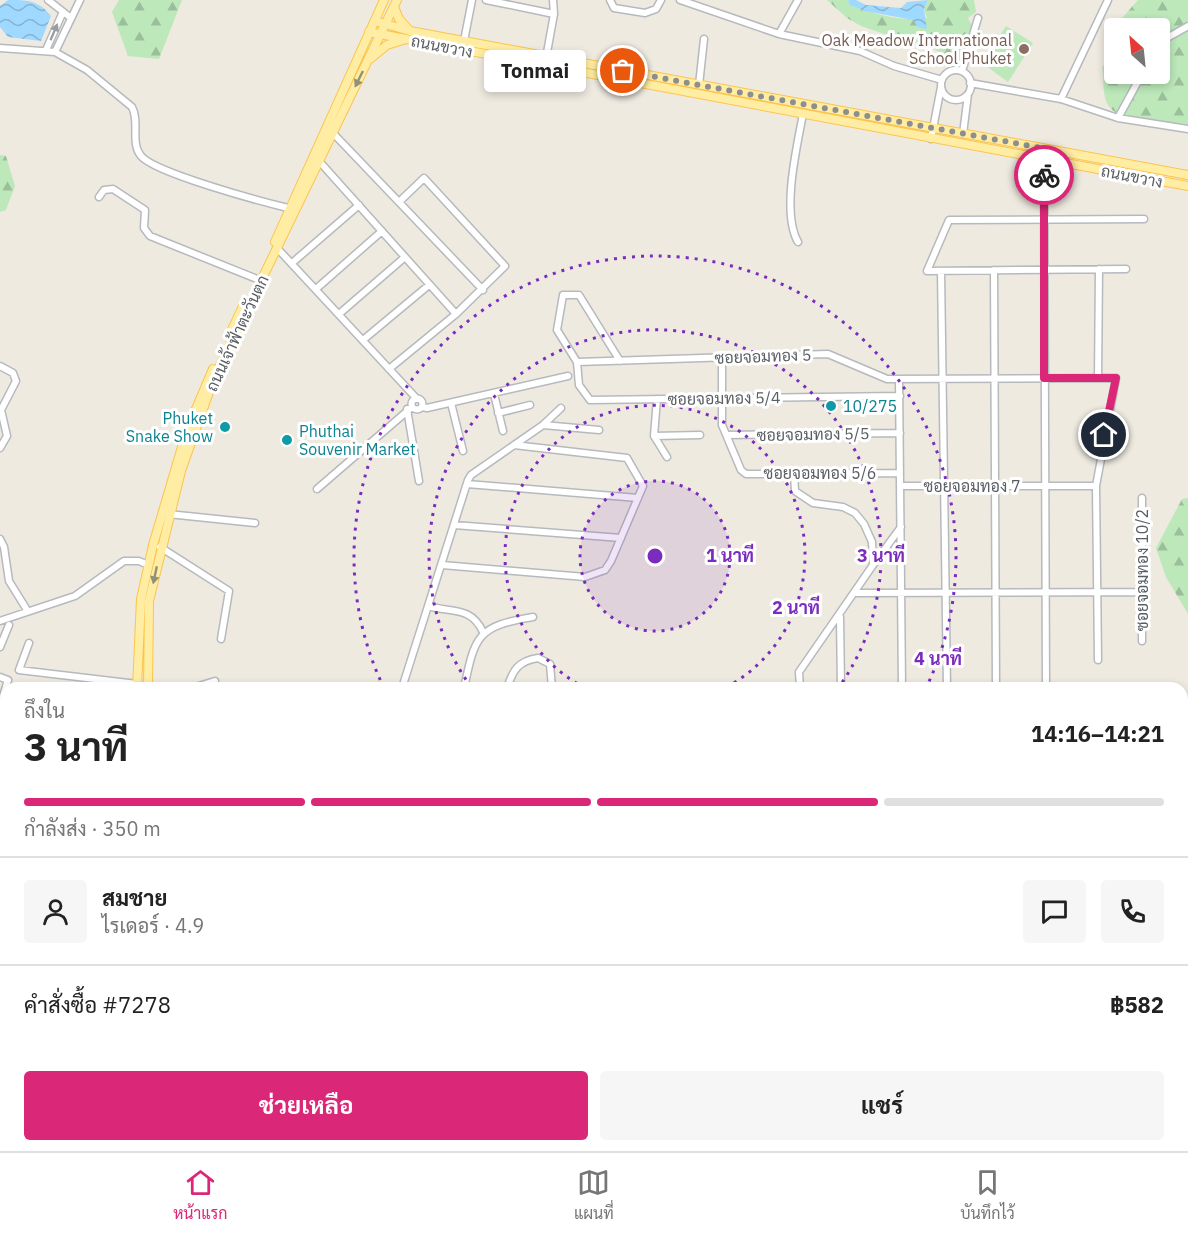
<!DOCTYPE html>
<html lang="th">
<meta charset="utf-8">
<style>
body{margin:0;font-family:"IBM Plex Sans",Sarabun,sans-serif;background:#f6f6f6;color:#222;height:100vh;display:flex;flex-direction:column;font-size:22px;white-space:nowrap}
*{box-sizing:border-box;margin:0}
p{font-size:20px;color:#767676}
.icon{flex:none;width:33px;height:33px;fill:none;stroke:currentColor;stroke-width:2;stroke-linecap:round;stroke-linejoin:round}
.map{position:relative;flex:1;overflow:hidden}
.sheet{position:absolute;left:0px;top:682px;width:1188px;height:470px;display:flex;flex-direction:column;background:#fff;border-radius:18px 18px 0 0;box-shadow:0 3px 9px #0003}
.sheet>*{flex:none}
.needle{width:39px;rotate:333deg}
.tools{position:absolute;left:1104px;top:18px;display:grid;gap:12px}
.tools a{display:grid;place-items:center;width:66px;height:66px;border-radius:6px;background:#fff;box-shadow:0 3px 9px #0003;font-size:30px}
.pin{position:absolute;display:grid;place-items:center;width:51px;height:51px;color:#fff;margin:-26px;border:3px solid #fff;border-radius:50%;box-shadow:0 2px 6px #0007}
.courier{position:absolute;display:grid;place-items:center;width:60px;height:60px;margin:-30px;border:4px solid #db2777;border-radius:50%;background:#fff;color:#222;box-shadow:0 2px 8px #0007}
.bubble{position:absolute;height:42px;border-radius:6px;background:#fff;box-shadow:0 3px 9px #0003;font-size:20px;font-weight:700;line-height:42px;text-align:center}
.overview em{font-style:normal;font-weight:700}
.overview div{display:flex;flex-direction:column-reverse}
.overview{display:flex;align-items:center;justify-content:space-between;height:102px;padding:0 24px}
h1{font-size:39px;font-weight:700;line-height:45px}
.bar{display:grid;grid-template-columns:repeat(4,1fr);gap:9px 6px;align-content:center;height:72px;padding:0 24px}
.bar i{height:8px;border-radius:4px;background:#e0e0e0}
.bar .active{background:#db2777}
.bar p{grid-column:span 4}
.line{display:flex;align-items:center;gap:15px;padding:0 24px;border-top:2px solid #e0e0e0}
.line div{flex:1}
.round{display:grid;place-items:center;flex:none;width:63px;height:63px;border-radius:6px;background:#f6f6f6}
.button{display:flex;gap:12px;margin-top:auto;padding:12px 24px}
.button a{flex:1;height:69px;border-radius:6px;background:#db2777;color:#fff;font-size:24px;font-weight:700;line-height:69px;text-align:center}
.button a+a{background:#f6f6f6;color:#222}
.menu{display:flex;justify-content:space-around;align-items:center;height:84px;border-top:2px solid #e0e0e0;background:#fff;font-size:16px;color:#767676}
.menu a{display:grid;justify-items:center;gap:3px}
.menu .active{color:#db2777}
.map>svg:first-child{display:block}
</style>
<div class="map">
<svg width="1188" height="1151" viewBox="0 0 1188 1151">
<defs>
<pattern id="forest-firs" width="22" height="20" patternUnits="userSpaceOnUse" patternTransform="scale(1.5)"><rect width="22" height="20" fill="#bce8ba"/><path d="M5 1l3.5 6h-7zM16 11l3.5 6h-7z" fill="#9cbf9b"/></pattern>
<pattern id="water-waves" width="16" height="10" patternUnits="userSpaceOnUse" patternTransform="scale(1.5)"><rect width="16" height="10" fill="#9fd9ff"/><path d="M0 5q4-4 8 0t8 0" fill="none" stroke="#85b3d2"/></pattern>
</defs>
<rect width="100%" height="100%" fill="#eeeae0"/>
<path fill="url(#forest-firs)" d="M119,0H182L159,59L128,56L112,12Z
M827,0H848L850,5C874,14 901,22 927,18L924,9L928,0H974L976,12L968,18L972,26L959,63L930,47L892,40L884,34L861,26L847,18Z
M1138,0H1188V132C1170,131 1117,121 1108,105C1102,95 1104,78 1102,67L1114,55V74H1160V28H1120L1123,17Z
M0,155L6,156L15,186L6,210L0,212Z
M1188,498V614L1166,577L1156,548L1182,499Z
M1182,818L1188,822V966L1182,959Z"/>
<path fill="#bce8ba" d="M1006,26L1033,43L1008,82L982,63Z
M0,811L6,815V889L0,886Z"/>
<path fill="url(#water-waves)" d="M8,0C26,0 39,0 51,16L41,41L8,37L0,27V6Z
M848,0H856L866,5L901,8L907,2L928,0L924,9L927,29L918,27L913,20L865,11L850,5Z"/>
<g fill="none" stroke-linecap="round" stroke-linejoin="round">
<g stroke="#b6b9be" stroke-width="9">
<path id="minor" d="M48,0L71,18
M486,0L554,14
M610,0L614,8L645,13L656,9L661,0
M680,0L779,34L860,51L894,66L942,80
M779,34L798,0
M464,41L472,0
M1160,42L1188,26
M0,48L55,52L87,70L132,107C140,122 130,143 141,156C155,173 263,202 288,208
M46,50L62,14
M55,52L80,0
M546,58L554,14L553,0
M941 85a15 15 0 1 1 30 0a15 15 0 1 1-30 0Z
M962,71L978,18
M970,83L1061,99L1118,118L1188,129
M699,85L704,39
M1061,99L1108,0
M1118,118L1142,74
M330,130L483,290
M963,134L968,94
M931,139L941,87
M319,161L456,314
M99,197L104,190L113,189L145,210L144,228L150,236L257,279
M798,242C781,213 797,146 803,114
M277,248L417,399
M292,263L359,205
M1126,269L927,271L949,220L1144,219
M994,270L996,688
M941,271L947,688
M316,289L382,231
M339,314L405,257
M363,340L429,285
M722,357V425L741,470L746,474L900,473
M577,362L828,354L887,379L1116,378L1096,486L1098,660
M577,362L579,385L590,400L900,396
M577,362L557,330L563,295H579L620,361
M0,366L13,373L16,381L1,410L7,436L0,448
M389,369L456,314L505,266L424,178L399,202
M1098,378L1099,269
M899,379L902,688
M494,394L503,431
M411.5 404a5.5 5.5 0 1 1 11 0a5.5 5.5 0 1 1-11 0Z
M657,399L654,436L667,457
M451,403L463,451
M422,407L427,408L568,376
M407,409L419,481
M498,413L530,405
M543,425L599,430
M727,435L900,433
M654,436L700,435
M794,473L795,491L813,503L843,507L855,513L864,524L872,542L873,565L799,672L800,688
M467,484L638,498
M900,486H1096
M317,489L412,407
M168,514L255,523
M454,525L621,538
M0,539L4,547L9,581L27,610
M160,547L229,591L221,639
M442,565L585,577L605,570L611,561L643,486L627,458L514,445
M873,565L901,527
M856,593L1143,592
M428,606C452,613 471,606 483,632
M840,617L841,688
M0,621L75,596L124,561H139L148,565
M1142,641V498
M29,643L19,670L137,684
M0,647L9,625
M0,677L8,680L0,706
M192,688L215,681
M402,688L468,480L471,475L543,425L561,408
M464,688C475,636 477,626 533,617
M507,688C513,670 518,661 538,658L550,664L552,688
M1046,688L1044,159L1047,149
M0,802L6,806
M1182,1037L1188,1042
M1182,1062L1188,1060
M1182,1099L1188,1113
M1182,1135L1188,1133
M397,1146L404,1151
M835,1146L855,1150L933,1146
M1162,1146L1163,1151
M95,1151L96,1146
M389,1151L390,1146
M472,1151L475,1146"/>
</g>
<g stroke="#fdc44a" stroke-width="10">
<path id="major" d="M394,7L399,19L409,30
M375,21L410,31L1188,175
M369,32L1188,186
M370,59L387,45L403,40
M275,242L384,0
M229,336L244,304
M137,688L141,599L153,545L187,430L213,369
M148,688L149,601L181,471L214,378L397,0
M0,1024L6,1018
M0,1040L6,1033"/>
</g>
<use href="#minor" stroke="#fff" stroke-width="6"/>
<use href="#major" stroke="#ffeda4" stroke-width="8"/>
</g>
<defs><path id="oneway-solid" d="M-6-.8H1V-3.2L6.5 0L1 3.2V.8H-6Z" transform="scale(1.5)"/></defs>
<use fill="#9b9ea1" href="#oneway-solid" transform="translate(54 32) rotate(-67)"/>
<g fill="#93907a">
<use href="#oneway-solid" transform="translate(359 79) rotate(116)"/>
<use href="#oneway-solid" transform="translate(155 575) rotate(102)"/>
</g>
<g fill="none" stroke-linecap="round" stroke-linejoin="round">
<path stroke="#8d8f8f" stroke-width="6" stroke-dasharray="0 10.8" d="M623,71L1047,149L1044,175"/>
<path stroke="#db2777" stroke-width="8" d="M1044,175V378H1116L1104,435"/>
</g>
<circle cx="655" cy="556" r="75" fill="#7b2cbf" fill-opacity=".12"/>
<g fill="none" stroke="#7b2cbf" stroke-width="3" stroke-dasharray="3 6">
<circle cx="655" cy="556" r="75"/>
<path d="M585 688A150 150 0 1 1 725 688"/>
<path d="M471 687A226 226 0 1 1 839 687"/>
<path d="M384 688A301 301 0 1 1 926 688"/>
</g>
<circle fill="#8d6e63" stroke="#fff" stroke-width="2" cx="1024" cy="49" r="6"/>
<g fill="#0f9aa8" stroke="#fff" stroke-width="2">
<circle cx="831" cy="406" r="6"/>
<circle cx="225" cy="427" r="6"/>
<circle cx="287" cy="440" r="6"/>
</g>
<g text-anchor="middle" stroke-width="6" stroke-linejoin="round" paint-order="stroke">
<g font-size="16" fill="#785e54" stroke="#fff" text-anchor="end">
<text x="1012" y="46">Oak Meadow International<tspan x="1012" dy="18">School Phuket</tspan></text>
</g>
<g font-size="16" fill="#595e63" stroke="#fff">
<text transform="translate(442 46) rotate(11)" y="6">ถนนขวาง</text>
<text transform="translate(1132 176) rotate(11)" y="6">ถนนขวาง</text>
<text transform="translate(237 333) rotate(-65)" y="6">ถนนเจ้าฟ้าตะวันตก</text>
<text transform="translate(763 356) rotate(-2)" y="6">ซอยจอมทอง 5</text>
<text transform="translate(724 398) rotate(-1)" y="6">ซอยจอมทอง 5/4</text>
<text transform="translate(813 434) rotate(-1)" y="6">ซอยจอมทอง 5/5</text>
<text x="820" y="479">ซอยจอมทอง 5/6</text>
<text x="972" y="492">ซอยจอมทอง 7</text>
<text transform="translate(1142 570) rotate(-90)" y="6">ซอยจอมทอง 10/2</text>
</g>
<g font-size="16" fill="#0d838f" stroke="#fff" text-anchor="start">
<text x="843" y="412">10/275</text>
<text x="213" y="424" text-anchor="end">Phuket<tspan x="213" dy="18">Snake Show</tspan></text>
<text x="299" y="437">Phuthai<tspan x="299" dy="18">Souvenir Market</tspan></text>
</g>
</g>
<circle cx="655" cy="556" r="9" fill="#7b2cbf" stroke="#fff" stroke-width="3"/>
<g font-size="18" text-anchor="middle" font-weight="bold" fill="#7b2cbf" stroke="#fff" stroke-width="6" stroke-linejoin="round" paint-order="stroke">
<text x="730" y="562">1 นาที</text>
<text x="881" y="562">3 นาที</text>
<text x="796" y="614">2 นาที</text>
<text x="938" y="665">4 นาที</text>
</g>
</svg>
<div class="tools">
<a><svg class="needle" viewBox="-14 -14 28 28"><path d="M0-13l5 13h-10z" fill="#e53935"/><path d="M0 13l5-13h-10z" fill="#767676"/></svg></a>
</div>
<div class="pin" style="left:623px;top:71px;background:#ea580c"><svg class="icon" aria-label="bag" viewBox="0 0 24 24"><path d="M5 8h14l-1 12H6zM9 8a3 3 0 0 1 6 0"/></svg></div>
<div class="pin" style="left:1104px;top:435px;background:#1f2937"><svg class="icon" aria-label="home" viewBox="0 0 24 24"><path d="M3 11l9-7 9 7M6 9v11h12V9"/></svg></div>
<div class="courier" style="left:1044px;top:175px"><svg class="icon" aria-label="bike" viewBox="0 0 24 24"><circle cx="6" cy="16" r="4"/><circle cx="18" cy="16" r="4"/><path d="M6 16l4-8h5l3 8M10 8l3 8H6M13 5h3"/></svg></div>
<div class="bubble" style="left:484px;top:50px;width:102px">Tonmai</div>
<section class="sheet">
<div class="overview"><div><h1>3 นาที</h1><p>ถึงใน</p></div><em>14:16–14:21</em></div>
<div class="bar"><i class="active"></i><i class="active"></i><i class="active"></i><i></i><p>กำลังส่ง · 350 m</p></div>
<div class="line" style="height:108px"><a class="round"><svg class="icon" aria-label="person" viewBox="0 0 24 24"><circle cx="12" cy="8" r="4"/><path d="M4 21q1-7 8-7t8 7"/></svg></a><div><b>สมชาย</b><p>ไรเดอร์ · 4.9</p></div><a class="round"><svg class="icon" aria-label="chat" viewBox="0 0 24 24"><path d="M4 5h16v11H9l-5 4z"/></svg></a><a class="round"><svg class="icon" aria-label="phone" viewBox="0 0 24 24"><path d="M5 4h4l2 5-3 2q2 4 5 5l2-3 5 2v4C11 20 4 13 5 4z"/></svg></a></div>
<div class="line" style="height:78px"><div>คำสั่งซื้อ #7278</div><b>฿582</b></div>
<div class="button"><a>ช่วยเหลือ</a><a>แชร์</a></div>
</section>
</div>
<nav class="menu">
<a class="active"><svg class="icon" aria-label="home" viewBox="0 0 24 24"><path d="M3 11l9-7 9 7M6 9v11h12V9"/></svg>หน้าแรก</a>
<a><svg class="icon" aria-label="map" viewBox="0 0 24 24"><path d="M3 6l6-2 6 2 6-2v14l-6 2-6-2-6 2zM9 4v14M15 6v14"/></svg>แผนที่</a>
<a><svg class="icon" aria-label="saved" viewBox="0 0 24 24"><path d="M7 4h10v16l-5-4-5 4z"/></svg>บันทึกไว้</a>
</nav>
